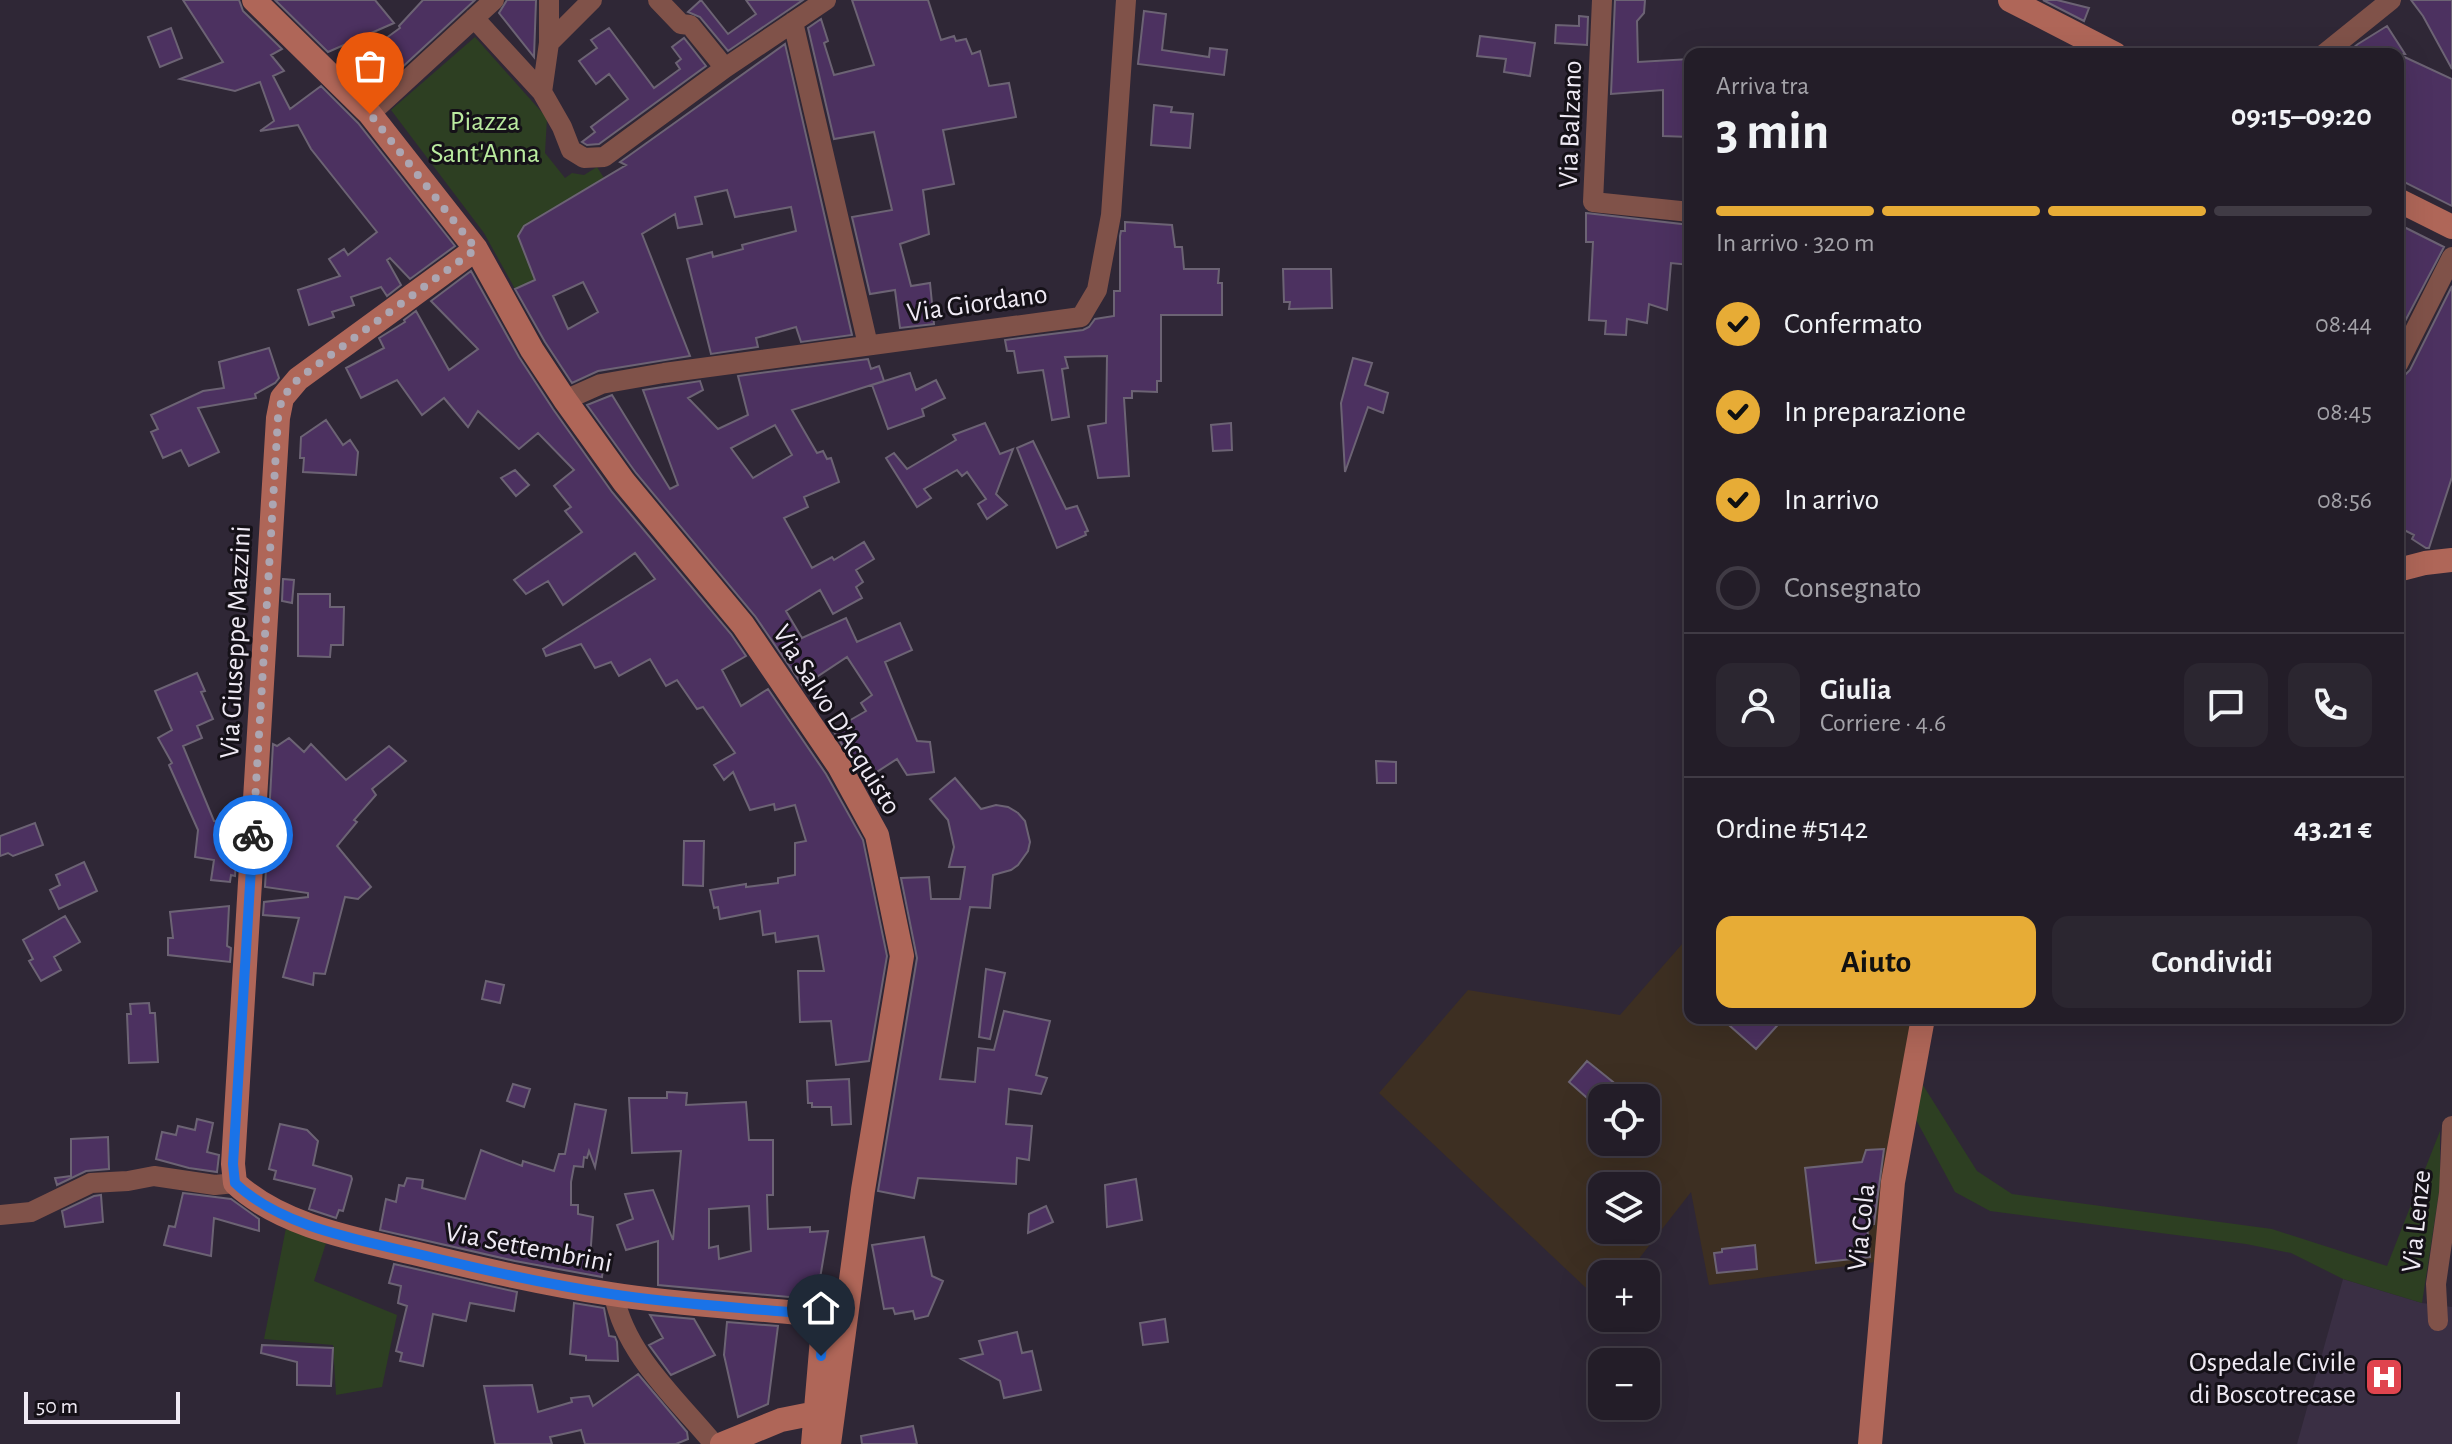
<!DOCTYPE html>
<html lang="it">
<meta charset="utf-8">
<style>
body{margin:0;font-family:"Alegreya Sans",sans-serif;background:#2b2630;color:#f1f3f6;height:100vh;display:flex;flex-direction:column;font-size:30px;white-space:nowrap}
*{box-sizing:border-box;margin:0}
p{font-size:26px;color:#a3a2a8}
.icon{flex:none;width:44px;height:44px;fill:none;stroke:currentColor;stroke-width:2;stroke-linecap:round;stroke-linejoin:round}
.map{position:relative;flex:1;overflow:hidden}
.details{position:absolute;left:1684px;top:48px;width:720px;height:976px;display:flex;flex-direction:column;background:#231d28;border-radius:16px;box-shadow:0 8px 32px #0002,0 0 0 2px #403b45}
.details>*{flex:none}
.fabs{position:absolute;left:1588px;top:1084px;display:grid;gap:16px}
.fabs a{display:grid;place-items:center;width:72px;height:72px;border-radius:16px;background:#231d28;box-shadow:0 8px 32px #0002,0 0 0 2px #403b45;font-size:40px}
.scale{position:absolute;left:24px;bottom:20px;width:156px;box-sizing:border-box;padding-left:8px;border:4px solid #efeaf4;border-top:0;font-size:22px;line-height:28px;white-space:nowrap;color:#efeaf4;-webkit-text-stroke:6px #151118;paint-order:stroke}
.pin{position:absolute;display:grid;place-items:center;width:68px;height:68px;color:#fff;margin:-82px -34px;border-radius:50% 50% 50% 0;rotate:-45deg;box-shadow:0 0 8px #0007}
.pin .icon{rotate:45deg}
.courier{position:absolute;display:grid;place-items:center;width:80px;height:80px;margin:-40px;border:6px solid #1a73e8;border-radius:50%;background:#fff;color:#222;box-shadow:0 2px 10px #0007}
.summary em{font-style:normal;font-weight:700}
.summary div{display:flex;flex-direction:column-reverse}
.summary{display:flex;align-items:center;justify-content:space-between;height:136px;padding:0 32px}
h1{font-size:52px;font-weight:700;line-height:60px}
.bar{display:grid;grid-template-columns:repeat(4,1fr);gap:12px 8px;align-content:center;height:96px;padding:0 32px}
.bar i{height:10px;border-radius:6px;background:#403b45}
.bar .active{background:#e7ac36}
.bar p{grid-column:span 4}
.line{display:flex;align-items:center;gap:20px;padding:0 32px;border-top:2px solid #403b45}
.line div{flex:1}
.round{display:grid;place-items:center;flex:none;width:84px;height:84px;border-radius:16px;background:#2b2630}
ol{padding:0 32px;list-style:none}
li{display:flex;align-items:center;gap:24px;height:88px}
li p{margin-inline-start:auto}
li .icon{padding:8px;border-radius:50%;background:#e7ac36;color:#111;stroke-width:4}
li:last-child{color:#a3a2a8}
li i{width:44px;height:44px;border:4px solid #403b45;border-radius:50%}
.button{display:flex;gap:16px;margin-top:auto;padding:16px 32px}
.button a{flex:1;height:92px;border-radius:16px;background:#e7ac36;color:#111;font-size:32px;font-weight:700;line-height:92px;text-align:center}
.button a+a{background:#2b2630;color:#f1f3f6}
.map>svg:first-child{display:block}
</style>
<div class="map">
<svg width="2452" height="1444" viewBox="0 0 2452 1444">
<rect width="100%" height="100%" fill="#2f2736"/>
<path fill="#3a2f44" d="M2343,1279L2422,1303L2452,1307V1444H2297Z"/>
<path fill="#3d2f22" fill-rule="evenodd" d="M1690,935V1018H1915L1894,1107L1876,1262L1709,1285L1691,1192L1627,1274H1602V1303L1379,1093L1468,990L1620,1015ZM1602,1098H1646V1142H1602ZM1602,1186H1646V1230H1602Z"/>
<path fill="#2d3f22" d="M475,37L547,118L545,153L565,178L572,173L584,175L597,167L604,178L524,226L518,236L535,280L515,289L484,233L391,110Z
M1921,1082L1977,1171L2012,1194L2272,1229L2387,1266L2440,1131V1186L2422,1303L2343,1279L2291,1253L2246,1244L1990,1211L1955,1192L1914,1116Z
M286,1228L327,1240L314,1281L397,1315L382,1387L336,1395L333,1345L264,1339Z"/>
<path fill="#4c3160" stroke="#6c6374" stroke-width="2" fill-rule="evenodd" d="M183,0H239L243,11L282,49L271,55L284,71L273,76L290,109L321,86L358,123L455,246L410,279L390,258L387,260L401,285L387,296L381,287L351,297L354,305L332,312L334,317L309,325L298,290L340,276L329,259L344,249L348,255L377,232L311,149L298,125L260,131L274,121L260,82L235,91L180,79L223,62Z
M275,0H375L394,23L328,52Z
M423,0H475L372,95L345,68L400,28L399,26Z
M507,0H536L534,57L499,13Z
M701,0L728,34L756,14L746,0H803L728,51L700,17L688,12Z
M852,0H928L941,40L954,36L956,41L966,39L972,54L980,51L989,86L1009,83L1016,117L943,130L954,184L923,190L929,234L900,244L911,286L930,283L934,324L900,328L895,290L870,294L852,217L892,210L874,132L834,139L808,28L821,19L828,41L824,43L834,75L874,65Z
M1615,0H1645L1644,13L1637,21L1638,62L1690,59V137L1663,136V90L1611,94Z
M2043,0H2057L2089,8L2084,21Z
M2411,0H2452V69L2423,16Z
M1144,11L1166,14L1162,50L1209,57L1210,48L1227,50L1224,75L1138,64Z
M1579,16L1588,17L1587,45L1555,43L1556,25L1579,26Z
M2387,26L2405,54H2345L2358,44Z
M171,28L182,58L160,67L148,37Z
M609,28L654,88L680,69L676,63L681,59L672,47L684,38L706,66L599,144L587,145L582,142L595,132L591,127L628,99L609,74L596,84L579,61L597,48L591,40Z
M1480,36L1535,43L1530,76L1504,72L1506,59L1477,56Z
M785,44L852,335L801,342L796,327L756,338L758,347L711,354L687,259L712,252L713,257L743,249L742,245L796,231L791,207L735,217L727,190L695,197L702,224L678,228L675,214L642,234L690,356L598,371L572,383L545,342L515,289L535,280L518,236L524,226L626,165L620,162ZM583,282L598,312L568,329L553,296Z
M2398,54L2452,79V206L2398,179Z
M1154,105L1172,107L1171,112L1193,114L1190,148L1151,145Z
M1586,213L1690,225V265L1671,263L1667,310L1649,304L1647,323L1627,319L1626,335L1605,334L1606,321L1589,320L1593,242H1586Z
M1125,222L1172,225L1175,247H1182L1184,269H1219L1218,283H1222V315H1161V381H1157V392L1132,391V398H1124L1129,476L1098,478L1088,426L1106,423L1107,356L1065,357L1068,368L1062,369L1069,417L1052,420L1043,370L1018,373L1014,351H1007L1005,340L1083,330L1089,327L1095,319L1114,316V291H1120V236L1121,231H1125Z
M2398,224L2444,247L2403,325L2398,322Z
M1283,269H1331L1332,308L1289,309L1290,302H1284Z
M471,271L519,357L553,409L612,492L731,634L746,656L722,670L741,706L768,689L826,774L863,840L887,956L869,1061L836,1065L831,1021L800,1022L798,971H824L818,936L776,942L775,933L763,935L760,911L720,919L718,907L714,908L710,890L746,884V887L778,883V878L795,875V843L806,841L795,805L775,810L774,804L750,810L733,772L724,780L714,765L735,753L703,707L697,709L677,680L666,686L650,659L619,676L611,662L595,668L581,644L546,656L543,649L655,579L635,553L563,605L548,581L526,594L514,580L582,532L565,511L571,507L554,486L574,470L538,433L519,449L478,411L468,427L444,398L422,415L397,380L361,398L346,368L384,348L379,338L405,322L404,320L416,311L449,370L478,349L431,301Z
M2452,286V477L2429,548H2426L2412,539L2414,535L2398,527V382L2410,370Z
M269,348L279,378L275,383L255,394L256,398L198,408L219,452L189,466L181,450L163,458L151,432L158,429L151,415L203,391L224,388L219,362Z
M1353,358L1372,363L1365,385L1388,393L1383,413L1368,407L1345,472L1341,403Z
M868,359L871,369L879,366L884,381L792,410L817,453L823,451L827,459L831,458L839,482L804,497L808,507L784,518L812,568L832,557L834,560L864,542L874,559L856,570L863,582L856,587L862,598L833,614L820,590L786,611L802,638L846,618L857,642L900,623L912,650L885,662L917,741L930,742L934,772L907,775L897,759L864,780L833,730L866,711L861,703L872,695L847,657L803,686L755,616L636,473L587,405L612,395L670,489L678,485L643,390L700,381L703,390L688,398L718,429L748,415L738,376ZM775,425L792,455L753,478L731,448Z
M910,373L916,390L936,380L945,398L922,409L924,416L888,429L872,385Z
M326,420L343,445L350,440L358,452L356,475L303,472L304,458H300L301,437Z
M985,423L1000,454L1013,449L996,494L1007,505L987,519L978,504L986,499L967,472L962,476L957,470L924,489L931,498L917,507L886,458L894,453L907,469L956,440L953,435Z
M1231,423L1232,450L1213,451L1211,425Z
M1033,441L1066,509L1077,506L1088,531L1085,532L1086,535L1057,548L1017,448Z
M515,470L529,485L516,496L501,478Z
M283,579L294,580L292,603L282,601Z
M298,594H330V607H344L343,645H331L330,657L298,656Z
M197,673L205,691L201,692L213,719L197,726L202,738L183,746L214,821L238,825L235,876L231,875L230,882L211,880L214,860L195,857L198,830L169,765L172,763L158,738L172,730L155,691Z
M289,738L304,752L311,744L346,780L389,746L406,761L372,789L376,795L354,820L357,822L337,846L371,887L358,899L345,897L325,974L314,973L313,985L283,977L299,918L263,915L264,902L308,897V893L265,887L273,744L277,746Z
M1376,761L1396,762V783H1377Z
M955,778L981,809L996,805L1008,807L1018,813L1025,821L1030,842L1028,851L1018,865L1011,870L993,875L990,908L970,907L940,1079L975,1082L978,1048L994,1050L1004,1011L1050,1021L1036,1075L1047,1078L1041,1094L1009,1089L1006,1124L1032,1126L1029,1160L1017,1158L1016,1184L918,1178L914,1198L878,1191L917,958L901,878L929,877L931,899H960L965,867H949L954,847L948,820L930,799Z
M35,823L43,845L13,856L8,853L0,856V836Z
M684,841H704L703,886L683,885Z
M84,862L97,891L59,909L50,890L60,885L56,875Z
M229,906L227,946L231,948L230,962L168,955V938H173L170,912Z
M65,916L80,942L54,957L61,970L41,981L29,961L33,959L23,940Z
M986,969L1005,973L990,1039L979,1037Z
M486,981L504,985L500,1003L482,999Z
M149,1003L150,1013H155L158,1062L129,1063L127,1014H131L130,1004Z
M1721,1018H1784L1756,1049Z
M1587,1061L1613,1082L1594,1104L1569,1082Z
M849,1079L851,1124L832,1125L831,1107H812V1103H808L807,1081Z
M513,1084L530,1089L524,1107L507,1101Z
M667,1092L687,1093L686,1105L746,1102L749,1140H773V1195H767L768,1229L810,1227V1232L828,1231L816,1302L800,1298L658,1285V1241L626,1250L617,1225L633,1219L625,1194L653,1190L673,1240L681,1151L632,1153L629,1098H667ZM749,1206L751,1251L719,1259L718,1246L709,1248V1209Z
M575,1104L606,1110L595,1167L589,1151L587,1158L584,1157L583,1167L574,1166L571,1182V1205H578V1214L593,1217L590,1259L604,1258L602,1277L515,1261L380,1230L386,1199L396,1202L399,1185L404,1186L407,1178L423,1180L422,1188L465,1199L481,1150L522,1166L523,1161L554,1171L559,1154H565Z
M197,1119L213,1123L207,1152L219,1155L217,1172L189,1168L156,1159L162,1132L176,1135L178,1126L195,1130Z
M280,1124L307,1130L318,1141L313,1165L351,1176L352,1179L343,1211L339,1210L336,1218L309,1209L315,1189L274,1179L276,1171L269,1169Z
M108,1137L109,1169L86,1171L57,1185L55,1178L71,1176V1139Z
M1884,1149L1874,1224L1867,1225L1870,1257L1816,1263L1805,1168L1862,1162L1866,1150Z
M1136,1179L1142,1220L1107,1227L1105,1185Z
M183,1193L231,1199L259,1219V1231L214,1218L211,1256L164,1245L169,1226L175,1227Z
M101,1195L103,1222L65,1227L62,1211L94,1196Z
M1046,1206L1053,1222L1028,1233L1029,1214Z
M924,1237L932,1276L943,1281L928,1316L915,1319L913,1311L895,1314L893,1308L884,1309L872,1245Z
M1755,1245L1757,1269L1717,1273L1714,1253L1722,1252V1249Z
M394,1264L517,1292L514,1311L470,1303L466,1321L433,1314L423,1366L400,1361L402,1353L396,1351L407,1306L398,1303L401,1286L389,1283Z
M574,1303L604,1308L609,1336L615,1337L617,1342L618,1361L586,1360V1356L570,1354Z
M650,1315L694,1319L715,1355L671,1375L649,1345L663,1338Z
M1165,1319L1168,1342L1143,1345L1140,1323Z
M727,1322L778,1326L768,1404L738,1417L724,1355Z
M1017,1332L1022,1353L1032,1351L1041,1390L1004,1398L1000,1381L961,1359L983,1354L979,1341Z
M262,1345L333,1348L331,1386L297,1385V1362L261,1353Z
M638,1374L687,1432L688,1439L676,1444H585L581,1430L550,1437L552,1444H495L484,1386L532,1385L538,1412L572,1402L571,1398L589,1396L593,1406Z
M913,1426L917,1444H862L861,1436Z"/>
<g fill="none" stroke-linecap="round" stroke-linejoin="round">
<path stroke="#805249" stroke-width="20" d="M658,0L681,24L690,25L725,68
M1602,0L1593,202L1690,212
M474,18L542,92L562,127L571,150L584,158L604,157L725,68L826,0
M793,22L868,345
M549,43L592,0
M2324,54L2391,0
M542,92L549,43V0
M370,114L494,0
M2398,364L2452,257
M565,400L601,384L664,373L1081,317L1097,290L1111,215L1126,0
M0,1215L31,1212L91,1183L128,1181L154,1176L215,1185L235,1183
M614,1295C625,1354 677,1399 714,1444
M2438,1321L2436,1284L2449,1193L2452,1126"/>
<path stroke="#af6658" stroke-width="24" d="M254,0L370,114L476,249L532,350L565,400L624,482L743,625L839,766L877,835L902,956L863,1190L829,1444
M2010,0L2115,54
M2398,200L2452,227
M476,249L298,379L282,398L278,418L233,1164L235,1183C281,1226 355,1239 414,1253C480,1269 544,1284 611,1294C673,1304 736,1307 799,1313L823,1327L813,1444
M2398,570L2425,563L2452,560
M722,1444L781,1420L816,1413
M1870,1444L1893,1182L1923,1018"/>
</g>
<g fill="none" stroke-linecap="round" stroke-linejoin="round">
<path stroke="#aca6b2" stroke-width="8" stroke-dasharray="0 14.4" d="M253,835L278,418L282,398L298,379L476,249L370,114"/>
<path stroke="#1a73e8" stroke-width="10" d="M253,835L233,1164L235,1183C280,1226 355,1239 414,1253C480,1269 544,1284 611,1294C673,1304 736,1307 799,1313L823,1327L821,1356"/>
</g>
<defs>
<g id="hospital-square" transform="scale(2)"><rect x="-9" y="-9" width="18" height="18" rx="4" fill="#e0444e" stroke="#151118"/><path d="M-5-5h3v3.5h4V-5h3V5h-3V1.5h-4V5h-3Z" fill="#fff"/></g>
</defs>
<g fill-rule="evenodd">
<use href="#hospital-square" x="2384" y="1377"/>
</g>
<g text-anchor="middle" stroke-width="6" stroke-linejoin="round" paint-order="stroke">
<g font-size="28" fill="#baeb9f" stroke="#151118">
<text x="485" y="130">Piazza<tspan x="485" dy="32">Sant'Anna</tspan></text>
</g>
<g font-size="28" fill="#efeaf4" stroke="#151118">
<text transform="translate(1569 124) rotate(-88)" y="10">Via Balzano</text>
<text transform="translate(977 302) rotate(-8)" y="10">Via Giordano</text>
<text transform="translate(234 642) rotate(-87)" y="10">Via Giuseppe Mazzini</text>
<text transform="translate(838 719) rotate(58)" y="10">Via Salvo D'Acquisto</text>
<text transform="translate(2415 1221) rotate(-84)" y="10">Via Lenze</text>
<text transform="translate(1860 1227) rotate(-84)" y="10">Via Cola</text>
<text transform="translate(529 1246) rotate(11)" y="10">Via Settembrini</text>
</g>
<g font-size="28" fill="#efeaf4" stroke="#151118" text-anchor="end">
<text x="2356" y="1371">Ospedale Civile<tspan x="2356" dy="32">di Boscotrecase</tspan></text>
</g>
</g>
</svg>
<div class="fabs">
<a><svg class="icon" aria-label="locate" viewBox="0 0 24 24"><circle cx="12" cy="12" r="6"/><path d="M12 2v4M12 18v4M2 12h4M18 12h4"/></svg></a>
<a><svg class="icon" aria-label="layers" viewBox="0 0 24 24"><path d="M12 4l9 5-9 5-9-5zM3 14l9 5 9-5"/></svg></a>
<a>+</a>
<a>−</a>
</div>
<div class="scale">50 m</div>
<div class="pin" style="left:370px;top:114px;background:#ea580c"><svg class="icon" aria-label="bag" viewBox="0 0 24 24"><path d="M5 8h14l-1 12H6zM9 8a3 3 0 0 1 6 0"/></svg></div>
<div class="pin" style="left:821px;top:1356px;background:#1f2937"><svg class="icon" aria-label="home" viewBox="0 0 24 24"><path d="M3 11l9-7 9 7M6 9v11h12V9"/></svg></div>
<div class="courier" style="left:253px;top:835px"><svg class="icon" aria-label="bike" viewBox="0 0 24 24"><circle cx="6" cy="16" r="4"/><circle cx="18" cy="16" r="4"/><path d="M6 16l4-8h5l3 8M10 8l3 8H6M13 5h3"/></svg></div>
<section class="details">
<div class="summary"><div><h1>3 min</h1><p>Arriva tra</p></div><em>09:15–09:20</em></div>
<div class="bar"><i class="active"></i><i class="active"></i><i class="active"></i><i></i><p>In arrivo · 320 m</p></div>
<ol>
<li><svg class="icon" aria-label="check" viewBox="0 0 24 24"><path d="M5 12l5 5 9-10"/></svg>Confermato<p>08:44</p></li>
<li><svg class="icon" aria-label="check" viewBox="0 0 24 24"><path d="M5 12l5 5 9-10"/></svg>In preparazione<p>08:45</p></li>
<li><svg class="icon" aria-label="check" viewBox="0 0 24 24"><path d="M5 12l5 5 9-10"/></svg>In arrivo<p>08:56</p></li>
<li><i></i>Consegnato</li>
</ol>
<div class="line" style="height:144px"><a class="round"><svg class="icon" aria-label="person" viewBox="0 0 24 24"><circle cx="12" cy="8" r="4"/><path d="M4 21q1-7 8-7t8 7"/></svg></a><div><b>Giulia</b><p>Corriere · 4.6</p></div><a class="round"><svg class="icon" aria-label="chat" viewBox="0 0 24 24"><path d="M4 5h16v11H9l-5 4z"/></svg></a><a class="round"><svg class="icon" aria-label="phone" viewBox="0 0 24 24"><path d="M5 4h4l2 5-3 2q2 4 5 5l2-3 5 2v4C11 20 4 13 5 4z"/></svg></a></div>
<div class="line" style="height:104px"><div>Ordine #5142</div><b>43.21 €</b></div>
<div class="button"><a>Aiuto</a><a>Condividi</a></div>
</section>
</div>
